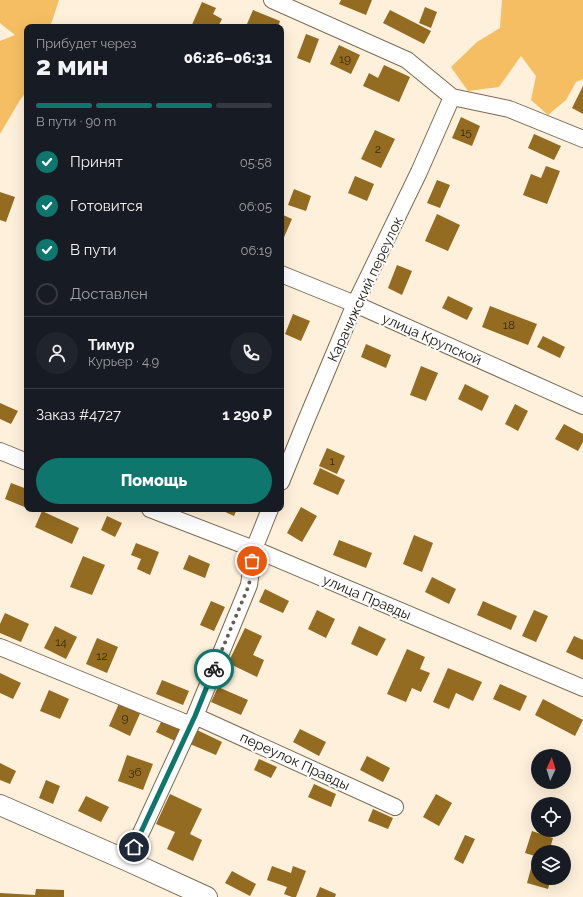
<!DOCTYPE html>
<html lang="ru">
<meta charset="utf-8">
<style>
body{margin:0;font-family:Raleway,sans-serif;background:#20242c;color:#f1f3f6;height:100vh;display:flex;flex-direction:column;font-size:15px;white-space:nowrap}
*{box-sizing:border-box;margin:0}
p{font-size:13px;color:#9ea1a6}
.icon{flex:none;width:22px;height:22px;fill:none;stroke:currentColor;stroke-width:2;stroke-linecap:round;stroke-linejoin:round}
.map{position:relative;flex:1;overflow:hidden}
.details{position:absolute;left:24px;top:24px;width:260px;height:488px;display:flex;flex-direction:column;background:#171b24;border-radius:8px;box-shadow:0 4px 16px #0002}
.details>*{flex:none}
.needle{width:26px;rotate:4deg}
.buttons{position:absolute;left:531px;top:749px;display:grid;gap:8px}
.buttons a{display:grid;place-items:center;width:40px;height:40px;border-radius:50%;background:#171b24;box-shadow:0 4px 16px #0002;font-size:20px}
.pin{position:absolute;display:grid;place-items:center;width:34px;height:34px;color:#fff;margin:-17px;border:2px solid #fff;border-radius:50%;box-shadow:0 1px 4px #0007}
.courier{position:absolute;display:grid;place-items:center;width:40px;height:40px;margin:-20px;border:3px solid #0f766e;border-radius:50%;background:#fff;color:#222;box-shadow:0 1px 5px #0007}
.headline em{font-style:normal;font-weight:800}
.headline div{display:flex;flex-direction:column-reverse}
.headline{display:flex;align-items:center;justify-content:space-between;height:68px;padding:0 12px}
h1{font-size:26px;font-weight:800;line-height:30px}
.bar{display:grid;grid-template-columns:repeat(4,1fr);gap:6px 4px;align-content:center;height:48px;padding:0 12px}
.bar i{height:5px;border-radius:3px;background:#363941}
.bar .on{background:#0f766e}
.bar p{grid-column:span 4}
.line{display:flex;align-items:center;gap:10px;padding:0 12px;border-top:1px solid #363941}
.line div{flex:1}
.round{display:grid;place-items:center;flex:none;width:42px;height:42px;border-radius:21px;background:#20242c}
ol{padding:0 12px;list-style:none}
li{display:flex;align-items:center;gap:12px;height:44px}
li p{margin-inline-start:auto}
li .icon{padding:4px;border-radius:50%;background:#0f766e;color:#fff;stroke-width:4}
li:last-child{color:#9ea1a6}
li i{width:22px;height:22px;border:2px solid #363941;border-radius:50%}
.primary-button{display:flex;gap:8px;margin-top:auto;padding:8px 12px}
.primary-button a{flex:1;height:46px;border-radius:24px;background:#0f766e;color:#fff;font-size:16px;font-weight:800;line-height:46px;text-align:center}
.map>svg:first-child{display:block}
</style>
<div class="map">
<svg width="583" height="897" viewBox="0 0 583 897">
<rect width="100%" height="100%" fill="#fef0da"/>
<path fill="#f5be62" d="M0,0H59L50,27H27V91L20,100L0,134V41L15,35L0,23Z
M502,0H583V79L576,82L566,100L548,115L531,100L536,76L521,56L499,87L468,91L451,67L477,42L500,28Z"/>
<path fill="#936b21" d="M341,0H372L366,15L339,4Z
M202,2L216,8L213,14L222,19L218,27H191Z
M425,7L437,12L431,28L419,23Z
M253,10L280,21L278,27H256L247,24Z
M390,10L431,31L424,44L383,23Z
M306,34L319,39L310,63L297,58Z
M339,45L360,55L351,74L330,64Z
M384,65L410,77L399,102L363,86L369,73L378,78Z
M583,86V114L572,108Z
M461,117L480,126L472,146L452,138Z
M375,130L395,139L381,168L361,159Z
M534,134L561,146L554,160L528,148Z
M546,166L560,171L547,204L523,195L531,174L541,178Z
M355,176L374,184L367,201L348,193Z
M437,180L450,185L440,208L427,203Z
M294,189L311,196L306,211L288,205Z
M0,192L15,197L6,222L0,220Z
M281,214L292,219L281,244Z
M437,214L460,225L448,251L425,241Z
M397,265L412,271L402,295L388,288Z
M448,296L473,308L467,320L442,308Z
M490,306L537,324L528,345L482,327Z
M293,314L310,321L301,341L285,334Z
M543,336L565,347L560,358L537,347Z
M366,344L391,355L386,368L361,357Z
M421,366L438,373L426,401L410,395Z
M465,384L489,396L482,411L458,399Z
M0,403L18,411L11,424L0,419Z
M515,404L528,411L518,431L505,424Z
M564,424L583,434V442L578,451L555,439Z
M327,448L345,456L337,474L319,466Z
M320,468L345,480L338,495L313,484Z
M11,483L27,489V508L5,499Z
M301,507L317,516L302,542L287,533Z
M221,509H237L234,516L221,510Z
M42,511L79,528L72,544L35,527Z
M107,516L122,523L115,537L101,530Z
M414,535L433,543L422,572L403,564Z
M339,540L372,553L366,568L333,555Z
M136,543L159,552L150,575L137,569L141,559L131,555Z
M189,555L210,564L205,578L183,569Z
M83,556L105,565L92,595L70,587Z
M432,577L456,589L449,604L425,592Z
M265,589L289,601L283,613L259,602Z
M211,601L225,607L214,631L200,625Z
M483,601L517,616L511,630L477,615Z
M317,610L335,619L326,638L308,629Z
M534,610L548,616L536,642L522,636Z
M5,613L29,624L21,642L0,633V624Z
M55,626L77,637L66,659L44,648Z
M359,626L386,639L377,656L351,644Z
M245,628L262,636L253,655L264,660L257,677L228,663Z
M574,636L583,640V660L566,652Z
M97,638L118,647L107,673L86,664Z
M407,649L425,657L420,669L430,673L421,692L412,688L406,702L387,694Z
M448,668L482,682L473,701L456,693L449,709L433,702Z
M0,673L21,683L13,699L0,693Z
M162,680L189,691L183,705L156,694Z
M500,684L527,696L520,711L493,699Z
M218,687L248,700L241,715L211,702Z
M49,690L69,699L60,719L40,711Z
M121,699L142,709L130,736L109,726Z
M543,699L583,720L575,736L535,715Z
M163,718L182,726L175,741L156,732Z
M300,729L326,742L319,756L293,742Z
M197,730L222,742L216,755L190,744Z
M127,755L153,764L143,790L118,781Z
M367,756L390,768L383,782L360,770Z
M259,759L277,767L271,778L254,770Z
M0,763L16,771L10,784L0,780Z
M46,780L60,786L53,804L39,798Z
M314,784L336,794L331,807L308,797Z
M170,794L202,809L190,834L202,840L193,861L167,849L175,832L156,824Z
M436,794L452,803L439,826L423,817Z
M86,796L109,807L101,822L78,811Z
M373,809L393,818L388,829L368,821Z
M532,831L553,838L549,852H538V857L525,853Z
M465,835L475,839L463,864L454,859Z
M533,861L538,862V878H551L548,889L527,883Z
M272,866L291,873L293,866L306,871L296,897H292L284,894L287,887L267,880Z
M232,871L256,884L250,896L225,883Z
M320,887L336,894L335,897H316Z
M36,889L64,890V897H0V893L35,895Z"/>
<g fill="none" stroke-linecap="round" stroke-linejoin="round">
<g stroke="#7a6b53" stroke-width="18">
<path id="minor" d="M272,0L407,60L452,97L509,109L583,139
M281,274L355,304L583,406
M0,451L27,462
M281,482L305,423L355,304L419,172L452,97
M150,509L254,549L583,688
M0,647L191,725
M195,716L395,807
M128,861L195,716L249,585L254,549L270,509"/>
</g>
<g stroke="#7a6b53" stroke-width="22">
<path id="tertiary" d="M0,805L128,861L207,897"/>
</g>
<use href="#minor" stroke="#fff" stroke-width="16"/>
<use href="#tertiary" stroke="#fff" stroke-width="20"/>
</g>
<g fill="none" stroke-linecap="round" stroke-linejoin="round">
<path stroke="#685f52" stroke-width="4" stroke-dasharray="0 7.2" d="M214,669L249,585L252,561"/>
<path stroke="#0f766e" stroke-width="5" d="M134,847L195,716L214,669"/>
</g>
<g text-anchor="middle" stroke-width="4" stroke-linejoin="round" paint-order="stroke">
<g font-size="12" fill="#36280e">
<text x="345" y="63">19</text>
<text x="466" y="136">15</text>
<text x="378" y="153">2</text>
<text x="509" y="329">18</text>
<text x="332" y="465">1</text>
<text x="61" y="646">14</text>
<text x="102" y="660">12</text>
<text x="125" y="722">9</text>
<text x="135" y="776">36</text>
</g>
<g font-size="14" fill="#171108" stroke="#fff">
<text transform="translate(365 289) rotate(-65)" y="5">Карачижский переулок</text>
<text transform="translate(432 339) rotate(24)" y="5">улица Крупской</text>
<text transform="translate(367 597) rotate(23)" y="5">улица Правды</text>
<text transform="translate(295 761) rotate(25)" y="5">переулок Правды</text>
</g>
</g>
</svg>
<div class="buttons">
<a><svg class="needle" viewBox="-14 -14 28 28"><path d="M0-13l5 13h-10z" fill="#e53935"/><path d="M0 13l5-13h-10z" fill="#9ea1a6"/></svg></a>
<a><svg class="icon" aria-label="locate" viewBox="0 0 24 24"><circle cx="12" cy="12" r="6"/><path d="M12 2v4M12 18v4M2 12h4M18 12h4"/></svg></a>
<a><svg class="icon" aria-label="layers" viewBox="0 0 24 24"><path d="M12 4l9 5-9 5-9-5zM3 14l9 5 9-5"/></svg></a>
</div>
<div class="pin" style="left:252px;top:561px;background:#ea580c"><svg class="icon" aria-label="bag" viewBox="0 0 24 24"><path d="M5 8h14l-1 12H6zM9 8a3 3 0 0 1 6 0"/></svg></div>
<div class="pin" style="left:134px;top:847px;background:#1f2937"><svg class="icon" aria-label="home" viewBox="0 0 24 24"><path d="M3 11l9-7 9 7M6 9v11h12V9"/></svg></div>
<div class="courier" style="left:214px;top:669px"><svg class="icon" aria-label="bike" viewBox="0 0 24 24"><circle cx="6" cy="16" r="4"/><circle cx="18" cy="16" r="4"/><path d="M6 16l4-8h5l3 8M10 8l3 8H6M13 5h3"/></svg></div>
<section class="details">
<div class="headline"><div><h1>2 мин</h1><p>Прибудет через</p></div><em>06:26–06:31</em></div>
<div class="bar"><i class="on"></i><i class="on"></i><i class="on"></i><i></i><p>В пути · 90 m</p></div>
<ol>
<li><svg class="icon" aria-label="check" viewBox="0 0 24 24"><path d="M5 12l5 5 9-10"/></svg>Принят<p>05:58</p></li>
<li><svg class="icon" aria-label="check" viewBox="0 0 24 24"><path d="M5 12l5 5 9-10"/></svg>Готовится<p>06:05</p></li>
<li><svg class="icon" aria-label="check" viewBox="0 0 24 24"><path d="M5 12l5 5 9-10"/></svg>В пути<p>06:19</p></li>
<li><i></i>Доставлен</li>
</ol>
<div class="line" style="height:72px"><a class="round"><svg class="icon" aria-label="person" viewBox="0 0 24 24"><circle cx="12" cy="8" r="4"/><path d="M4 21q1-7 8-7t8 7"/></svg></a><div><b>Тимур</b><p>Курьер · 4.9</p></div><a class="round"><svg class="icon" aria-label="phone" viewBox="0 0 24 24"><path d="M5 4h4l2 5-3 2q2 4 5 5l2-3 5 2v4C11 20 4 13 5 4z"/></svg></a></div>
<div class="line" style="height:52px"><div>Заказ #4727</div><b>1 290 ₽</b></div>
<div class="primary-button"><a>Помощь</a></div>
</section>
</div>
